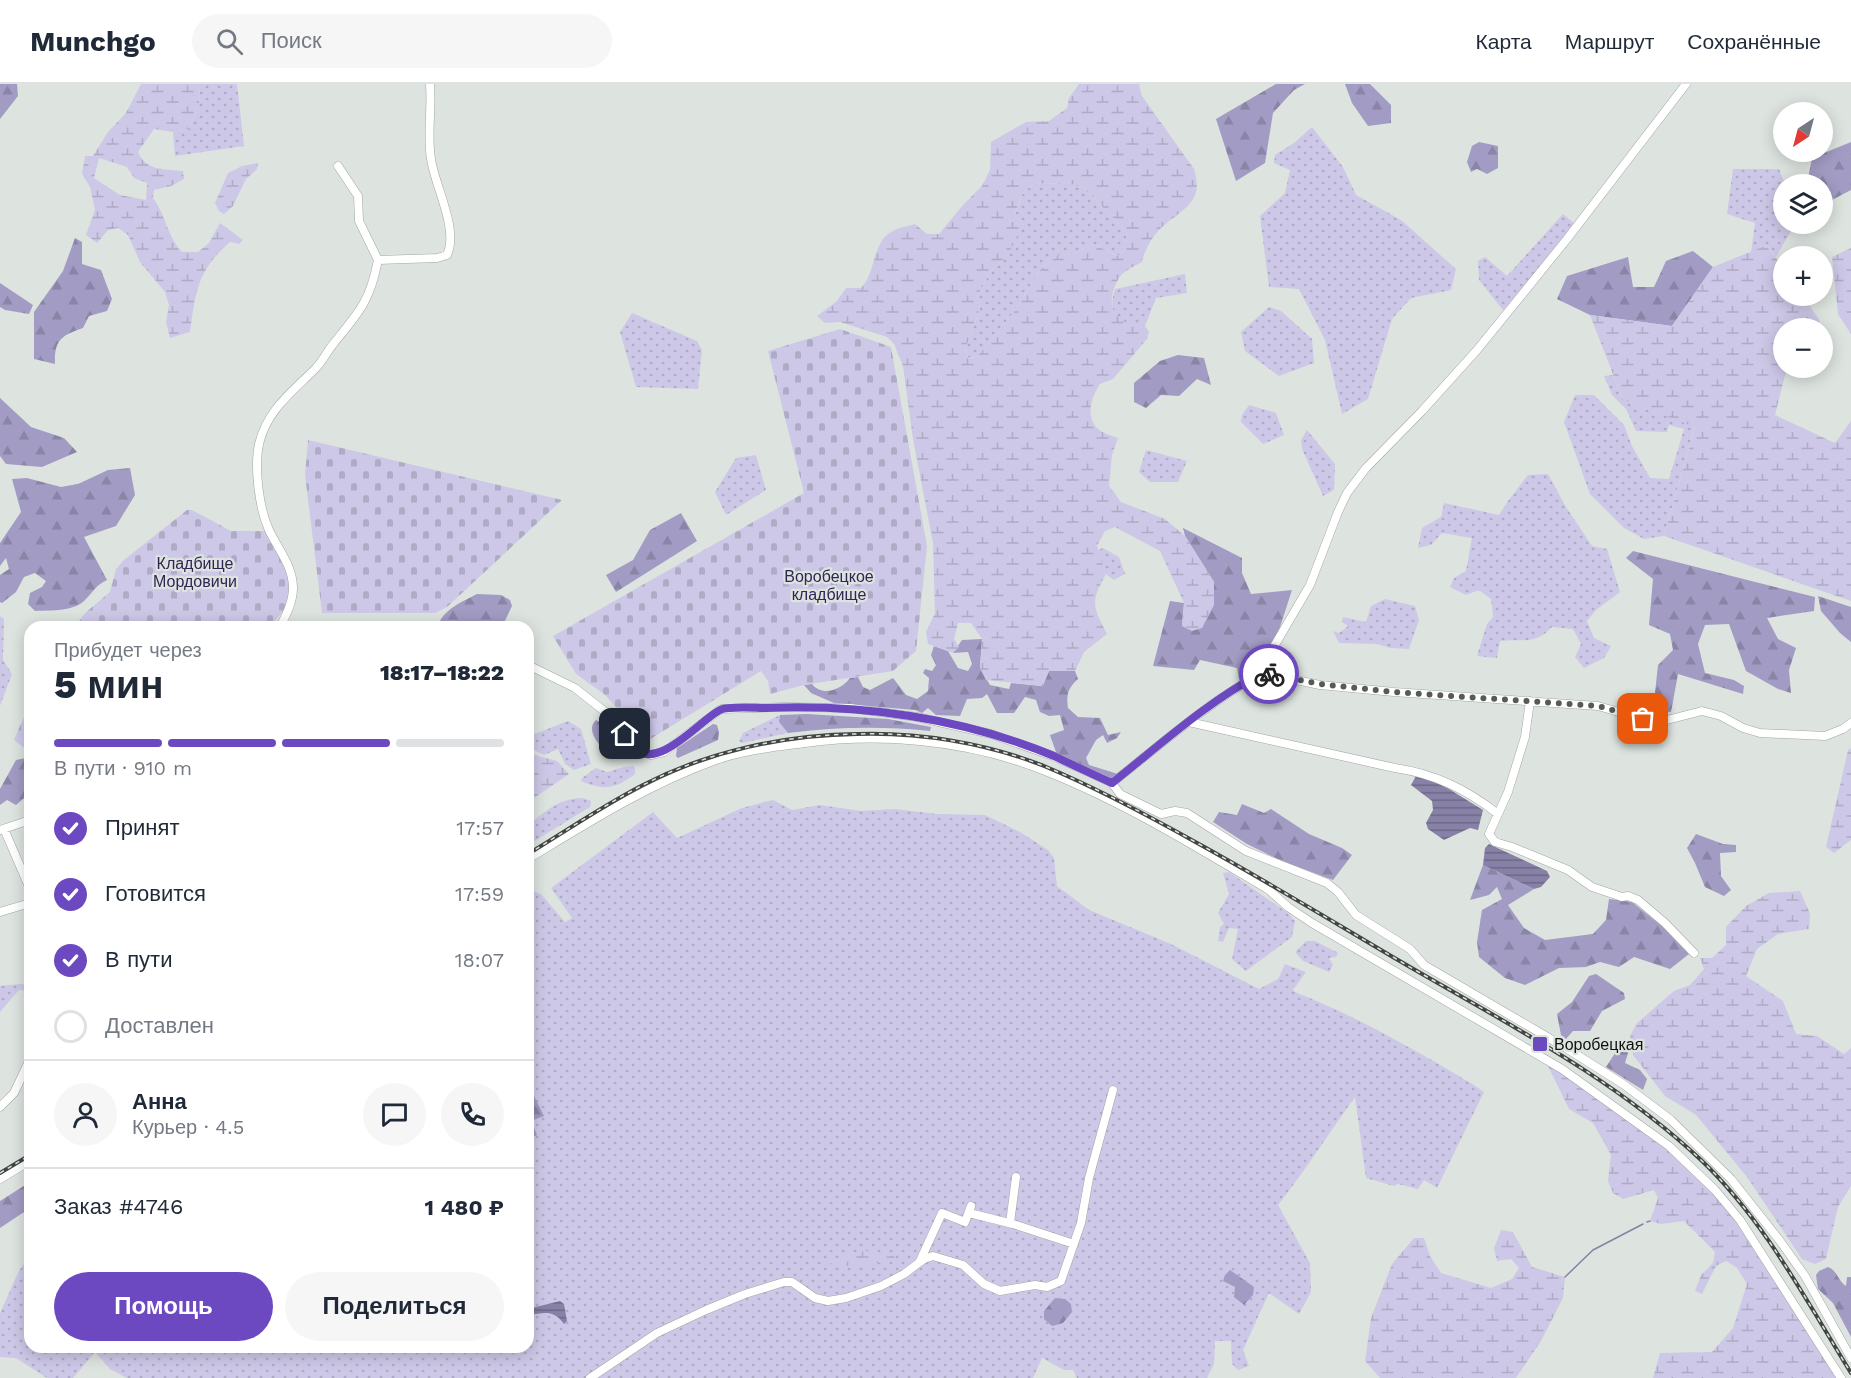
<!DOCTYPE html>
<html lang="ru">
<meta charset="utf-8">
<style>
body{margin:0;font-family:"Work Sans",sans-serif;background:#f6f6f7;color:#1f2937;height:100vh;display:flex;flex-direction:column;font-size:22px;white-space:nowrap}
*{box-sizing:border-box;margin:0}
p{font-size:20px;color:#747a83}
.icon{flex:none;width:33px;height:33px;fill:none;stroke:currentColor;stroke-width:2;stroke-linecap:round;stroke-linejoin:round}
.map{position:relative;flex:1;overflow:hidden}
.sheet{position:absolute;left:24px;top:537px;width:510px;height:732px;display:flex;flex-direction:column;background:#fff;border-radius:18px;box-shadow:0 3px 15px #0003}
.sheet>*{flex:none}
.needle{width:39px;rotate:216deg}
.controls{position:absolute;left:1773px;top:18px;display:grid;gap:12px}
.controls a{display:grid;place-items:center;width:60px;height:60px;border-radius:50%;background:#fff;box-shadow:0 3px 15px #0003;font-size:30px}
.pin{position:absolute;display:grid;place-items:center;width:51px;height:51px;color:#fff;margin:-26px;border-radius:12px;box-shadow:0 3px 9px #0006}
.courier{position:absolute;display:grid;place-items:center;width:60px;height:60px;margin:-30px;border:4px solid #6c48c1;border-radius:50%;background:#fff;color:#222;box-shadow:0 2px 8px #0007}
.overview em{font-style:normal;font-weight:800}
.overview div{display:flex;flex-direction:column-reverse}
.overview{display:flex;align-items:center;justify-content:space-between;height:102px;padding:0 30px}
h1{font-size:39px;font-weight:800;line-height:45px}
.bar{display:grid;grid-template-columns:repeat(4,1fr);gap:9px 6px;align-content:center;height:72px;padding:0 30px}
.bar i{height:8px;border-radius:4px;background:#e0e1e3}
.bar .selected{background:#6c48c1}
.bar p{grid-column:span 4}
.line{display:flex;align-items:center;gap:15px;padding:0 30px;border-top:2px solid #e0e1e3}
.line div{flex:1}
.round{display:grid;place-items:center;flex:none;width:63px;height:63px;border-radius:32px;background:#f6f6f7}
ol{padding:0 30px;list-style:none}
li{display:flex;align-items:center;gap:18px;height:66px}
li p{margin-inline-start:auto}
li .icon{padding:6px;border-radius:50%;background:#6c48c1;color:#fff;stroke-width:4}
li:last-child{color:#747a83}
li i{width:33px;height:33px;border:3px solid #e0e1e3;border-radius:50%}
.action{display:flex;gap:12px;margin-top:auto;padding:12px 30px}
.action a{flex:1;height:69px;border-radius:36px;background:#6c48c1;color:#fff;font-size:24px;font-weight:800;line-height:69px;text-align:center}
.action a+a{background:#f6f6f7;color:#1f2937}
header{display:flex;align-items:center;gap:36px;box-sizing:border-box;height:84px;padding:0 30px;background:#fff;border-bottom:2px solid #e0e1e3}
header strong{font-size:28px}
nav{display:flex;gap:33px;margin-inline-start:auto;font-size:21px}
.search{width:420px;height:54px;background:#f6f6f7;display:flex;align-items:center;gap:15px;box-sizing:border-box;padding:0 21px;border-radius:33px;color:#747a83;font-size:22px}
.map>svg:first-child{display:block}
</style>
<header>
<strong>Munchgo</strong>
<div class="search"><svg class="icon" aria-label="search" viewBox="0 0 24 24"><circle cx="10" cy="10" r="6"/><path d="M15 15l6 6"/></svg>Поиск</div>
<nav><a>Карта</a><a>Маршрут</a><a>Сохранённые</a></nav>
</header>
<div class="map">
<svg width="1851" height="1294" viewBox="0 0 1851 1294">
<defs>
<pattern id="green-dots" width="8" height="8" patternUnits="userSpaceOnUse" patternTransform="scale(1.5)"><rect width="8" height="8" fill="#cdc8e7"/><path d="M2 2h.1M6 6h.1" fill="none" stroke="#afabc5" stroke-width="1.8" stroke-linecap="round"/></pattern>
<pattern id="forest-firs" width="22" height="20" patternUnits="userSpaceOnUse" patternTransform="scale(1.5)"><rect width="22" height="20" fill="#a29bc3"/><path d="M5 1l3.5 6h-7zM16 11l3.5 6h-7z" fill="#8a84a6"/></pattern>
<pattern id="wetland-marsh" width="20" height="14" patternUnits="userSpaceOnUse" patternTransform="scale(1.5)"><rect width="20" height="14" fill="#cdc8e7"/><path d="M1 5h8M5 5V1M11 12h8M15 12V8" fill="none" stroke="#afabc5"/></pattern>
<pattern id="cemetery-stones" width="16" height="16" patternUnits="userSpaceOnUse" patternTransform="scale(1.5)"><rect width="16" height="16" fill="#cdc8e7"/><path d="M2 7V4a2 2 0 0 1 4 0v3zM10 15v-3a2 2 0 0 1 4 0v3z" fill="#afabc5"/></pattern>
<pattern id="water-rules" width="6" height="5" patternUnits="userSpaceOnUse" patternTransform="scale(1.5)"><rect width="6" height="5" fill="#8781a7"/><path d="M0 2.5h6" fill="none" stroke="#6d6886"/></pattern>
</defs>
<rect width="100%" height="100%" fill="#dde4df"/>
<path fill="url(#green-dots)" d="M200,0H237L244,62L175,72L173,48L189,45L199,20Z
M1312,43L1343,83L1356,111L1401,136L1456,185L1451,206L1411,214L1392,235L1368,315L1342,330L1325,256L1299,205L1269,203L1260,132L1285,109L1290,86L1274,79L1275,71L1294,59Z
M1733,85H1779L1785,100H1784V140H1791V147L1776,173L1767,161L1751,168L1755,139L1727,130Z
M1068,99L1084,104L1127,148L1124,166L1118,172L1093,160L1072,170L1058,171L1040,186L1014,228L976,274L968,273L965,266L980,224L977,213L990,188L1008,171L1015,130L1023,109L1033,100Z
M1563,130L1575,140L1516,215L1503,226L1479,196L1478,177L1485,173L1507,192Z
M1185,190L1187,209L1156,214L1145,242C1120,241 1106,231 1115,205Z
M1269,223L1281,227L1312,255L1314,279L1279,292L1245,267L1241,248Z
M632,229L697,257L702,266L698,305L636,303L620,248Z
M1613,291L1623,316L1695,342L1664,452L1644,455L1624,444L1590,410L1564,338L1575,311H1594L1624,341L1632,362L1650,394L1669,395L1684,345L1669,341L1667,348L1636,347L1626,325L1612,311L1604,292Z
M1249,321L1276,329L1284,351L1263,360L1241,338L1242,331Z
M1307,346L1335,380L1334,406L1323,412L1302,365L1301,356Z
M1146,366L1187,377L1178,398H1150L1139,388Z
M756,371L766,406L726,431L715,408L736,374Z
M1548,390L1566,423L1592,462L1607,465L1620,508L1596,526L1587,537L1594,554L1611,562L1604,574L1584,584L1575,573L1581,560L1573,545L1552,543C1534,562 1523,554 1500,557L1497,574L1477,572L1487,540L1493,533L1491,515L1479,506L1466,511L1450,503L1454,494L1466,487L1472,454L1442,449L1431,461L1418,464L1422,444L1441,433L1444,419L1499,431L1508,417L1528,391Z
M1103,464L1119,473L1125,490L1114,496L1106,490L1098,466Z
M1385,515L1415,522L1419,536L1409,565L1390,564L1377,560L1339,559L1333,547L1339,549L1348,542L1342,538L1343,533L1366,538L1371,522Z
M0,532L4,535L3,576L12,590L0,622Z
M780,631L779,638L788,649L742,659L739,657L743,649Z
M568,637L581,645L591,680L574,686L565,680L558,665L544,671L528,663V655L532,651Z
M633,682L635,684V690C616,705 603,707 581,697L582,694L596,684L607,688L624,683Z
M583,714L591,717L590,723L528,761V741C548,726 557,715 583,714Z
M773,716L792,726L820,721L861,727L895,725L937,730L985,731L1020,748L1048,766L1054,774L1057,802L1089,826L1171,860L1259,905L1278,895L1285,880L1306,888L1293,906L1297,909C1346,928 1391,953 1437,979C1453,989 1469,997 1484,1008L1437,1104L1424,1096L1418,1105L1398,1100L1394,1102L1366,1094L1355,1013C1329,1049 1305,1087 1278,1121L1310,1179L1311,1208L1299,1230L1269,1209L1243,1266L1249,1282L1238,1286L1232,1280L1231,1257H1215L1214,1280L1207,1294H1077L1073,1286H1064L1042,1274L1033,1294H127L110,1285L95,1268L73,1294H47L16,1274L0,1273V1229L19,1187L30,1171V1263H528V805L541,810L565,838L572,834L551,804L653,728L677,754L742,724Z
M1229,788L1288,829L1295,837L1292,853L1246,887L1232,875L1238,845L1229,844L1223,858L1218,857L1220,843L1224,840L1218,829L1229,810L1223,789Z
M1306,857H1315L1338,869L1336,873L1329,874L1333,881L1329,888L1303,877L1295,868Z
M30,899V907L19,906L0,928V902Z"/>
<path fill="url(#forest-firs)" d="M0,0H17L18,12L0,35Z
M1276,0H1305L1294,6L1273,29L1265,79L1236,97L1216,35Z
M1345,0H1370L1391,21V39L1368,42L1352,19Z
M1479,58L1498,62V84L1487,90L1477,85L1471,88L1467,78L1472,62Z
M1851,58V106L1830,117L1823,109L1822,100H1814L1808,94L1812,74Z
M75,154L82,158V180L101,186L112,215L107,227L89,232L83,244C62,251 54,256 55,280L34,275V228L63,187Z
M1693,167L1713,183L1672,242L1590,231L1557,215L1567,192L1628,173L1633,203H1654L1666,177Z
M0,199L33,221L29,230L5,226L0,223Z
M1178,271L1204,274L1211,301L1197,295L1179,312L1161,311L1146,324L1134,318V299L1160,277Z
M0,314L31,343L64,354L77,368L42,383L6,380L0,372Z
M130,384L135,411L116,442L84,453L107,496C96,501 94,507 86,515C75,528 51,526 35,527L28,520L30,509L42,503L46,497L35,489L24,493L16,508L2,519L0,518V491L9,485L6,474L0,482V459L21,428L12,395L27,394L61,403L78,400L108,386Z
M681,429L697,457L616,508L606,491L633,476L650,446Z
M1183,444L1242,474V489L1251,510L1292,506L1279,546L1257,584L1239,595L1237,584L1200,576L1194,586L1153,582L1170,517L1184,519L1182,542L1214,498L1185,452Z
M1633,467L1815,513L1814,527L1767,534L1778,555L1796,564L1789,586L1791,609L1778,605L1746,587L1729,540L1705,541L1698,560L1705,589L1734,596L1744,602L1743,610L1678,590L1671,628L1653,627L1658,581L1673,566L1670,550L1649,541L1653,495L1626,474Z
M477,510L501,511L510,516L512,522L502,543H438C441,526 464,517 477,510Z
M1818,512L1851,523V558L1840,549L1821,527Z
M982,555L980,584L990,601L1009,605L1011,599L1042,602L1049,587H1075L1078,595C1068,604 1066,611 1068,624L1078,633L1100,634L1108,651L1121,648L1117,654L1107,659L1103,651L1096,656L1086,674L1089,681L1118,690L1112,695L1057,671L1050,651L1064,646L1060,631L1049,632L1040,628L1036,616L1025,613L1014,629H997L987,610L982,614L967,615L960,632L936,631L928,624L922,629L915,626L834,619L811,609L804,601L812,600C822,613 841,606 850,594L858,593L863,603L870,606L893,594L906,611L917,615L928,607L929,594L923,589L925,585L932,587L936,581L931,571L934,562L948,567L958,584L968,587L972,580L968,568L953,569L962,556Z
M807,630L888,635L931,643L930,647C882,642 836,643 788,649L779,638L780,631Z
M596,636C607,642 624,655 626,668L610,671C601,663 584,647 596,636Z
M713,640L717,641L719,648L718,656L678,674L676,672L677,664Z
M30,673V709L16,721L7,716L0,721V705L16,676Z
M1242,720L1264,729L1271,725L1309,750L1342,764L1352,771L1333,796L1282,777L1247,760L1213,738L1219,728L1237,731Z
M1696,750L1723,760L1736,761V768L1720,769L1721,792L1731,806L1724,812L1705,803L1695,779L1687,764Z
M1483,781L1534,805L1508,821L1524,844L1545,856L1593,850L1606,836L1609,815L1632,818L1663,843L1689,870L1670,885L1634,873L1619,883L1600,878L1586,883L1559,884L1525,901L1505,894L1479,873L1477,858L1482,826L1502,815L1497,803L1489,811L1470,816Z
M1596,890L1624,909L1625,915L1602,927L1590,947H1573L1566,955L1561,951L1557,930L1572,918L1589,892Z
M1621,960L1628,969L1625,979L1640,986L1647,995L1643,1006L1606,983Z
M528,1000L544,1032L531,1037L537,1051L528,1055Z
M30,1098V1124L0,1144V1117Z
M1828,1183C1837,1186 1838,1197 1846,1202L1847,1193H1851V1253L1833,1219L1818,1205L1816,1191L1819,1187Z
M1230,1186L1254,1203L1253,1211L1244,1221L1234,1213L1235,1203L1223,1197L1225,1191Z
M1055,1214L1065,1215L1071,1220L1072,1228L1063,1239L1052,1242L1044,1235V1227Z"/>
<path fill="url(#wetland-marsh)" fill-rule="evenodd" d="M141,0H200L199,20L189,45L173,48L154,45L138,68C146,87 164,85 183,87L184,95L171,102L154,106L153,114C166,131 167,152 182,168H198L209,159L220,139L243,156L239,160L230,158C197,187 196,207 190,248L170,254L166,238L169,221L165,208L140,178L128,151L118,144L108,146L97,159L86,151L95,126L90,103L82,90L85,72H93L108,48L126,29ZM99,74L127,83L134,94L147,99L146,116L120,111L94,94Z
M1079,0H1139L1142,12L1194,85C1196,93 1198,100 1196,108C1192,124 1171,134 1160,145C1151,155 1145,165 1142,178C1135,182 1123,187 1119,194C1103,221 1114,241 1145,242L1149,248L1147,255L1113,295L1100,300C1092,312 1085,331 1097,344C1102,349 1112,352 1118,354L1112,371L1109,402L1121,418L1165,435L1185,452L1214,498V521L1202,544L1192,547L1182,542L1184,519L1160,467L1115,443L1105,447L1097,462L1106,490C1090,518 1093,523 1107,550L1084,568L1075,587H1049L1043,602L986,596L980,584L982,555L971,539H958L954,555L959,563L953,569L928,560L926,548L935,529L933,459L913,355L903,282L894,260L887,253L840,238L825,239L817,232L837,217L846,204H861C876,189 872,159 891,148C898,144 908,142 915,140L927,150H939L963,121L982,102L990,86L991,58L1026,38L1049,37L1067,24L1069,14ZM1068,99L1084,104L1127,148L1124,166L1118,172L1093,160L1072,170L1058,171L1040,186L1014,228L976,274L968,273L965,266L980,224L977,213L990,188L1008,171L1020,146L1022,135L1015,129L1023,109L1033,100Z
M258,79L257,85L246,95L233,122L224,130L219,127L215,119L228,89L242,82Z
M1767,161L1783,184L1784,212H1803L1820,237L1815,244H1784V284H1790L1785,291L1775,331L1835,359L1851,337V517L1664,452L1695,343L1623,316L1590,231L1672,242L1713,183Z
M1851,164V250L1838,230L1832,173Z
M1851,664V756L1834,769L1826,763L1848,666Z
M528,669L557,677L569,690L528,718Z
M1800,807L1810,830L1809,845L1778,850L1757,865L1746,892L1783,917L1796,950L1817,952L1844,970L1851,964V1102L1838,1123L1826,1175L1815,1180L1802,1175L1747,1093L1696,1031L1665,1012L1633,971L1630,952L1637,939L1674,907L1690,901L1704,885L1700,874H1712L1726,861V843L1746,822L1769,809Z
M1546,978C1602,1018 1672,1059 1715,1111C1762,1167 1799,1232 1837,1294H1653L1660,1269L1712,1268L1733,1244L1747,1200L1737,1184L1726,1177L1716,1182L1702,1210L1695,1207L1701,1191L1713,1179L1715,1168L1684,1137L1661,1140L1650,1137L1658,1114L1654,1106L1623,1115L1613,1109L1608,1097L1611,1071L1593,1039L1569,1025Z
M1501,1146L1513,1148L1532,1183L1565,1193L1563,1214L1541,1257L1516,1294H1380L1365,1277L1371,1234L1392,1180L1414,1154H1424L1430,1172L1441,1189L1491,1204L1512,1195L1519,1184L1511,1175L1497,1177L1494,1164Z
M867,1167L893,1172L899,1177L846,1182L828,1179L831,1174H842L851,1169Z"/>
<path fill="url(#cemetery-stones)" d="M840,245L891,263L927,462L916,567L893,587L804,601L770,610L768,597L761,587L647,657L604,610L576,590L553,552L804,409L768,267Z
M308,356L562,416L447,523L435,529H322L305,391Z
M187,426H192L231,447H266C277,467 299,495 287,521C283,528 275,536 270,543H75L85,529L110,508L116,485L124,476Z
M30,619V664L23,663L14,656Z"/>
<path fill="url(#water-rules)" d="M1422,691L1449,705L1483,726L1478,746L1470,744L1444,756L1428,745L1426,739L1433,726L1432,717L1411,701L1416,692Z
M1489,760L1547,787L1550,793L1541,803L1534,805L1483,781L1485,764Z
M560,1217L564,1220L567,1237L564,1240C553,1225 545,1229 528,1231V1225Z"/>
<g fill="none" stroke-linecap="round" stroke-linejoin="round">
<path stroke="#8781a7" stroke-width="1.5" d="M1647,1138L1650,1137
M1565,1193L1593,1166L1643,1140"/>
<g stroke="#a0a7a2" stroke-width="9">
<path id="minor" d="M338,82L358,112L359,137L378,176
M378,176L437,174L447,171C459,145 435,103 431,75C427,51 432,25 430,0
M280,543C286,531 293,518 293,504C293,482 278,465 269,446C259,424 254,383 259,360C267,326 292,308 315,285C323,277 327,267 334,259C360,227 370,217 378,176
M528,581L575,604L613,634L636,666L651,671L664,668L721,625L785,623L850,624L917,633L991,650L1053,672L1112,699C1160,661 1207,619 1262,589L1320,601L1394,608L1598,622L1643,635L1667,636L1702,627L1721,632L1743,644L1760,649L1825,652L1843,645L1851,639
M1262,589L1265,578L1310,501L1338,428L1347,409L1366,384L1422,327L1477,266L1567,155L1686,0
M1530,617L1525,653L1508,708L1489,750L1495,758L1512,763L1568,786L1592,803L1622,813L1628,812L1638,816L1665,839L1694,869
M1189,638L1395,684C1435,690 1466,705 1498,730
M1112,699L1120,710L1161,730L1175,727L1187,729L1246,767L1327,799L1338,808L1356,831L1410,865L1424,881L1566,964L1623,1000L1671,1036L1731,1095L1780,1157L1805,1192L1851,1274
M4,745L30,805
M0,746L30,736
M528,775C589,738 649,700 716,676C744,666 775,663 805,659C880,649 961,656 1032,682C1116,713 1193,761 1269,806L1288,823L1312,839L1562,985L1669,1062L1715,1106L1740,1136L1841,1294
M0,828L30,819
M0,1023L14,1009L30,975
M0,1095L30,1077
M969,1129L1013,1140L1074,1160
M1010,1139L1016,1093
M920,1177L942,1129L965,1138L971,1122
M590,1294L657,1249L706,1226L745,1210L784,1198H792L815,1214L828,1217L846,1214L881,1202L904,1190L924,1175L933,1172L963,1181L984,1200L1000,1207L1035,1201L1047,1203L1061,1197L1081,1139L1089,1094L1113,1006"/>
</g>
<use href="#minor" stroke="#fff" stroke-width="8"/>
<g stroke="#424542" stroke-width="4">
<path id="rail" d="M528,770C566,747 604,721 643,701C709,667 784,651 857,650C919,648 986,659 1044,682C1097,704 1149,732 1199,760C1266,797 1332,837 1398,876C1502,937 1613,993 1701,1076C1764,1136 1806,1216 1851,1289
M0,1089L30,1071"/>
</g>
<use href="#rail" stroke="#dde4df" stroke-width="1.5" stroke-dasharray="4.5" stroke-linecap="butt"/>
</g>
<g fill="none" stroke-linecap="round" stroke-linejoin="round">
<path stroke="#575b58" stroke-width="6" stroke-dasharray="0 10.8" d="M1269,590L1320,600L1394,608L1598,622L1643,635"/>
<path stroke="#6c48c1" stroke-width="8" d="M625,650C628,655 631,661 635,665C659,686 699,637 720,626C728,622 754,624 765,624C862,620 963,634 1054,672C1073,681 1092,690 1112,699C1160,661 1207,618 1262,589L1269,590"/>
</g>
<rect fill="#6c48c1" stroke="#dde4df" stroke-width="2" x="1532" y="952" width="16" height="16" rx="3"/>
<g text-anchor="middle" stroke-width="4.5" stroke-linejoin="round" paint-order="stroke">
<g font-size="16" fill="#312456" stroke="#dde4df">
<text x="195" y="485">Кладбище<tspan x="195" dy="18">Мордовичи</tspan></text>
<text x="829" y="498">Воробецкое<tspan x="829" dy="18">кладбище</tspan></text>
</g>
<g font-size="16" fill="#0f110f" stroke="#dde4df" text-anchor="start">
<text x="1554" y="966">Воробецкая</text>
</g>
</g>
</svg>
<div class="controls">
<a><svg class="needle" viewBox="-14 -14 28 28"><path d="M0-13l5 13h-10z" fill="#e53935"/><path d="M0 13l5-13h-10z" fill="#747a83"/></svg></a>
<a><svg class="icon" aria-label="layers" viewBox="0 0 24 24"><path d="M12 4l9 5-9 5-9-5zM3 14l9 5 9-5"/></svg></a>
<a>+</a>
<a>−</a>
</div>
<div class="pin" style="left:1643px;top:635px;background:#ea580c"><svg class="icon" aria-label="bag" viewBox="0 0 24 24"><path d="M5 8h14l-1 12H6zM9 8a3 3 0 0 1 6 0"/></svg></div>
<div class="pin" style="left:625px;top:650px;background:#1f2937"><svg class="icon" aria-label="home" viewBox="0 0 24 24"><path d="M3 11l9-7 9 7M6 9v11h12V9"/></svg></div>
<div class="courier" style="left:1269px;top:590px"><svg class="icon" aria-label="bike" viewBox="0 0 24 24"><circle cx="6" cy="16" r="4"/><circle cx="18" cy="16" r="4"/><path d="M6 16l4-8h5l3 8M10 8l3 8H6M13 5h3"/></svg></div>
<section class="sheet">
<div class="overview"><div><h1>5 мин</h1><p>Прибудет через</p></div><em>18:17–18:22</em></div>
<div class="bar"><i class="selected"></i><i class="selected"></i><i class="selected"></i><i></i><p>В пути · 910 m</p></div>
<ol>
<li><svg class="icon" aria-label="check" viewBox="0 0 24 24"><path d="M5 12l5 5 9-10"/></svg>Принят<p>17:57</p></li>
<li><svg class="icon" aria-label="check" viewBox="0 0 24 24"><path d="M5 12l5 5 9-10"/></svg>Готовится<p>17:59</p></li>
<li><svg class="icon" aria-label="check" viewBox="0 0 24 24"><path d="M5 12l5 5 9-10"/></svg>В пути<p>18:07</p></li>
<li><i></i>Доставлен</li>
</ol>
<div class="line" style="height:108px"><a class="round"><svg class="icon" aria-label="person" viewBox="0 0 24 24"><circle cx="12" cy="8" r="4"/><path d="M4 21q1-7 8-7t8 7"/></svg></a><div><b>Анна</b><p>Курьер · 4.5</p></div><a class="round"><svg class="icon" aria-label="chat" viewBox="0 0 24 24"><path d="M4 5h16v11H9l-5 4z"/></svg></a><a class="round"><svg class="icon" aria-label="phone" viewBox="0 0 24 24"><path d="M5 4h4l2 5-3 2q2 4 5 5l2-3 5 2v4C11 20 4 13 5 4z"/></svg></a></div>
<div class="line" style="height:78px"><div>Заказ #4746</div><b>1 480 ₽</b></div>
<div class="action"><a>Помощь</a><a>Поделиться</a></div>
</section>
</div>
